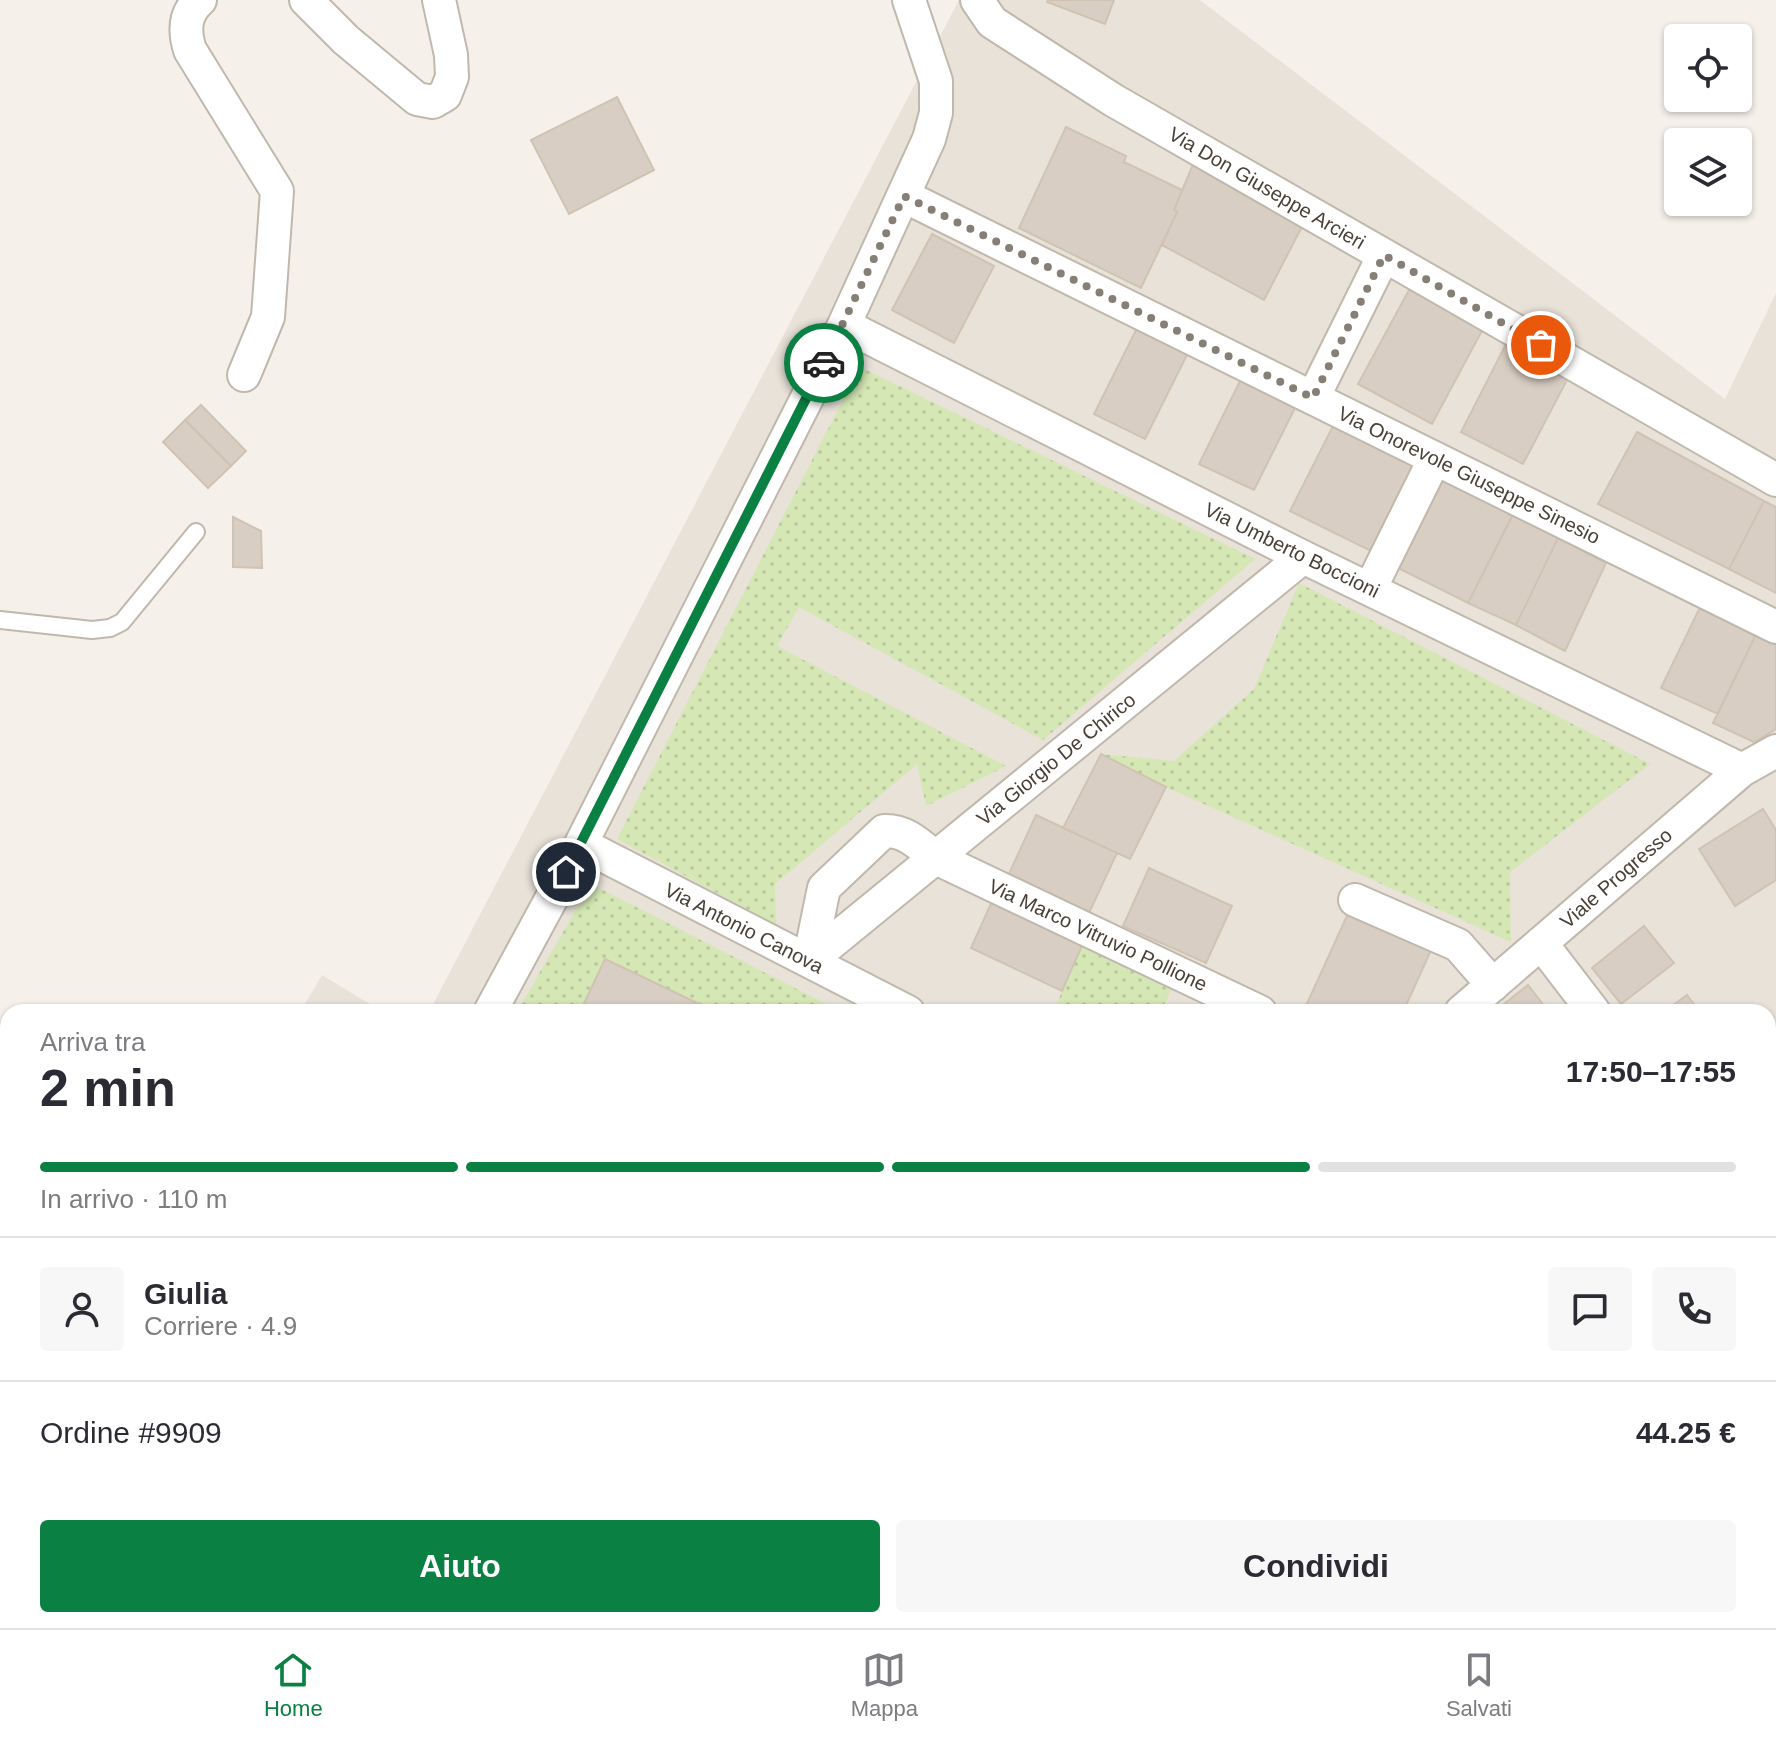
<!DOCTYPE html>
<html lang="it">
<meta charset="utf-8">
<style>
body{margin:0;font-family:Arial,sans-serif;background:#f7f7f7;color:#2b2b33;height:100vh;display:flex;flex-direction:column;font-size:30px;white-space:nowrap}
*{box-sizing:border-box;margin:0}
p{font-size:26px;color:#7c7c81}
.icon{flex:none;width:44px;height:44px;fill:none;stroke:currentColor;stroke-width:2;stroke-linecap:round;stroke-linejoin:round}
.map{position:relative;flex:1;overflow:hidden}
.panel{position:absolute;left:0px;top:1004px;width:1776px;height:624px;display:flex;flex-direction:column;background:#fff;border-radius:24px 24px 0 0;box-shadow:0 2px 6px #0004}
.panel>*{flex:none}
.buttons{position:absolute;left:1664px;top:24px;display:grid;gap:16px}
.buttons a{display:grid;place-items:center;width:88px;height:88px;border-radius:8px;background:#fff;box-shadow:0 2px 6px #0004;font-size:40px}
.pin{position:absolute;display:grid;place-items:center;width:68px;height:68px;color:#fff;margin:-34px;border:4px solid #fff;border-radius:50%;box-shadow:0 2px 8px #0007}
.courier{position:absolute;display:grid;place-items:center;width:80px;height:80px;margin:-40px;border:6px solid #0b8043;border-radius:50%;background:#fff;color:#222;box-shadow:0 2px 10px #0007}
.head em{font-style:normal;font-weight:800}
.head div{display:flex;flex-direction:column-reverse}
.head{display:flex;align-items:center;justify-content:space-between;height:136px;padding:0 40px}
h1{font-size:52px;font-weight:800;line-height:60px}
.bar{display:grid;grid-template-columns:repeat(4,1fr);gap:12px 8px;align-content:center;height:96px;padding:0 40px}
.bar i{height:10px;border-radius:6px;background:#e1e1e2}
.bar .on{background:#0b8043}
.bar p{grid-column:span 4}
.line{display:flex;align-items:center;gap:20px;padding:0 40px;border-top:2px solid #e1e1e2}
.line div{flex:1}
.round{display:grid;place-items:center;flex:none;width:84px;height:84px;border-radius:8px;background:#f7f7f7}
.primary-button{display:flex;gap:16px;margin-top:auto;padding:16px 40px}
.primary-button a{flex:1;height:92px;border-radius:8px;background:#0b8043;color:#fff;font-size:32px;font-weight:800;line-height:92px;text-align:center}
.primary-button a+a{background:#f7f7f7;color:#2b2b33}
.tab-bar{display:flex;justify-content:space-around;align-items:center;height:112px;border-top:2px solid #e1e1e2;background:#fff;font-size:22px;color:#7c7c81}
.tab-bar a{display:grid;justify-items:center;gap:4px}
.tab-bar .on{color:#0b8043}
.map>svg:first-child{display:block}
</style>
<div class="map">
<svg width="1776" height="1628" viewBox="0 0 1776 1628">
<defs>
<pattern id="grass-dots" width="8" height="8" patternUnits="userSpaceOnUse" patternTransform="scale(2)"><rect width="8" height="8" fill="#d5e7b5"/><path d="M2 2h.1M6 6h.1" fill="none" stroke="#b8c79c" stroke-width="1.8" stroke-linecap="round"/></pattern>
</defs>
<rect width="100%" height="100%" fill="#f5f1ea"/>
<path fill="#e8e2d9" d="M959,0H1200L1725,399L1776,293V1628H305L299,1620H1768V1012H429Z
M322,975L383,1012H300Z"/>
<path fill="url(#grass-dots)" d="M860,367L1255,559L1043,740L799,607L777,646L1006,766L926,806L917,764L775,884L776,925L617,839Z
M1299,583L1650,764L1510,872L1511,942L1166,787L1101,754L1174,761L1254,689Z
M591,884L842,1012H517Z
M1084,941L1175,982L1161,1012H1053Z"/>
<path fill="#d9cec3" stroke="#d1c3b3" stroke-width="2" d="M1048,0H1114L1105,24L1047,2Z
M617,97L654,170L569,214L531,140Z
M1066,127L1126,156L1124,162L1182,190L1174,210L1177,212L1141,288L1019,228Z
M1196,157L1307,217L1264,300L1162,245L1177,212L1174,210Z
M932,234L994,266L954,343L892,310Z
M1410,288L1484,327L1432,424L1358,384Z
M1139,324L1190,349L1145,439L1094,414Z
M1505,346L1568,378L1523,464L1461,432Z
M1243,375L1298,402L1254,490L1199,464Z
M201,405L246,451L231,466L185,420Z
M185,420L231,466L208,488L163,442Z
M1336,420L1418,461L1373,552L1290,511Z
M1637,432L1764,501L1729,569L1598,504Z
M1444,472L1516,508L1468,603L1396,567Z
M1764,501L1776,507V593L1729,569Z
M1513,515L1558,538L1516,625L1468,603Z
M233,517L261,531L262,568L233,567Z
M1558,538L1606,563L1565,651L1516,625Z
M1703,601L1759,628L1718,714L1661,688Z
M1759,628L1776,636V729L1754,742L1713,723Z
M1101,754L1166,787L1130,859L1063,828Z
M1763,809L1776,830V880L1735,906L1699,849Z
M1036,815L1117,853L1089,913L1008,876Z
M1149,868L1232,906L1206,963L1123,926Z
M993,899L1084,941L1062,991L971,948Z
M1350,909L1433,946L1403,1012H1313L1305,1008Z
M1644,926L1674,963L1621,1004L1592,968Z
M605,959L716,1012H580Z
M1528,985L1549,1012H1494Z
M1687,995L1700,1012H1664Z
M462,1620H486L481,1628H477Z
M486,1620H549L544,1628H481Z
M594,1620H622L636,1628H589Z
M691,1620H762L758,1627L754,1624L752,1628H704Z
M972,1620H977L982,1628H960Z
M1000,1620H1099L1104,1628H1006Z
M1147,1620H1246L1251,1628H1140L1138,1625Z
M1347,1620H1418L1424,1628H1345L1342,1623Z
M1462,1620H1526L1513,1628H1467Z"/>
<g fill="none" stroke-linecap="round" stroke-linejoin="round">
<g stroke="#c0b8ad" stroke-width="20">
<path id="lane" d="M0,620L92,630L110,628L122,622L196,532"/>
</g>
<g stroke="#c0b8ad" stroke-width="36">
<path id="street" d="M200,0C184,14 184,31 190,50L277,191L268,317L244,375
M306,0L346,40L417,99L433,102L445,95L452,77L451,55L439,0
M977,0L992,22L1113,100L1776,480
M904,196L1776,627
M844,325L1303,557L1742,770
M1313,398L1384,255
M1370,589L1435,458
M581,844L908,1012
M1355,900L1458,945L1493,985
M1541,943L1594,1012
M809,961L1303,557
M809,961L824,888L884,831C906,830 920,845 936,858L1260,1012
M490,1012L581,844L844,325L929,139L936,113V81L909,0
M1461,1012L1742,770L1776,751
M1770,1069L1776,1079
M1768,1352L1776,1334
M1768,1492L1776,1503
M641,1620L654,1628
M1112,1620L1117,1628
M1262,1620L1267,1628
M1433,1620L1438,1628
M796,1628L806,1620
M1309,1628L1322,1620"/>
</g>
<use href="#lane" stroke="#fff" stroke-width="16"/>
<use href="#street" stroke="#fff" stroke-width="32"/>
</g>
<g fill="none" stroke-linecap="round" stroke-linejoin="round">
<path stroke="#857f76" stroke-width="8" stroke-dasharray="0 14.4" d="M824,363L904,196L1313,398L1384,255L1541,345"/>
<path stroke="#0b8043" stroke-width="10" d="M566,872L824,363"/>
</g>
<g text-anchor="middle" stroke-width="7" stroke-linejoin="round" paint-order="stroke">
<g font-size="20" fill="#494138" stroke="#fff">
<text transform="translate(1267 188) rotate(30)" y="7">Via Don Giuseppe Arcieri</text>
<text transform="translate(1469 475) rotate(26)" y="7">Via Onorevole Giuseppe Sinesio</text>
<text transform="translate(1292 550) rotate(26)" y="7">Via Umberto Boccioni</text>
<text transform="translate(1056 759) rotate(-39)" y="7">Via Giorgio De Chirico</text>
<text transform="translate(1616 878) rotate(-41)" y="7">Viale Progresso</text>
<text transform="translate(744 928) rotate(27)" y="7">Via Antonio Canova</text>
<text transform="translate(1098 935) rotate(25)" y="7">Via Marco Vitruvio Pollione</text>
</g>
</g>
</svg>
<div class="buttons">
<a><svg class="icon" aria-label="locate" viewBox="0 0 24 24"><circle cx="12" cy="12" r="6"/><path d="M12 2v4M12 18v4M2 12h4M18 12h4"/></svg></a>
<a><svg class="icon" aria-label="layers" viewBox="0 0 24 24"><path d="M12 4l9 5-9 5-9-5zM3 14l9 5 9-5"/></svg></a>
</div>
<div class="pin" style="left:1541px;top:345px;background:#ea580c"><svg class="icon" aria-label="bag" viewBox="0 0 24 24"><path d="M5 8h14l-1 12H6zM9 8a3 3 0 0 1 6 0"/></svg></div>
<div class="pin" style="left:566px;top:872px;background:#1f2937"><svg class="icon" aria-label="home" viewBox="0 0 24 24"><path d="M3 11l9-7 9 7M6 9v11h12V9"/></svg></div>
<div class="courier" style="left:824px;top:363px"><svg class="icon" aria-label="car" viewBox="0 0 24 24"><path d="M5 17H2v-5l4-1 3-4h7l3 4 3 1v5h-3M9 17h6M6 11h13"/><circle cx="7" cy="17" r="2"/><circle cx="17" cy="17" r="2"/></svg></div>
<section class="panel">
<div class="head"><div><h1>2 min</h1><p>Arriva tra</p></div><em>17:50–17:55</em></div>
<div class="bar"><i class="on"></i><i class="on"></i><i class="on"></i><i></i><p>In arrivo · 110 m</p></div>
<div class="line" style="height:144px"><a class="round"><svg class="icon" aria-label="person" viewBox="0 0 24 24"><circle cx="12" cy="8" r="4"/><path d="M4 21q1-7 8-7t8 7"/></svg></a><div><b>Giulia</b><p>Corriere · 4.9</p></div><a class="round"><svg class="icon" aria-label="chat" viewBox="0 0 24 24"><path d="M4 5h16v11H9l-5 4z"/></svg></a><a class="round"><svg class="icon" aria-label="phone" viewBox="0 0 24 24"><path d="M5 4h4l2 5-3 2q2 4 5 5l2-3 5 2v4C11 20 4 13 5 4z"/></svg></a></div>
<div class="line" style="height:104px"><div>Ordine #9909</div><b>44.25 €</b></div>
<div class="primary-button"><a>Aiuto</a><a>Condividi</a></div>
</section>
</div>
<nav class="tab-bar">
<a class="on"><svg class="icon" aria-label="home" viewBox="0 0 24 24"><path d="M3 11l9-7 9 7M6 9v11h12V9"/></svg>Home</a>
<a><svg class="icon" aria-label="map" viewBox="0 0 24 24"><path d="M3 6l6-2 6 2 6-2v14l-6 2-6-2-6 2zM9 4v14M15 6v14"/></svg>Mappa</a>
<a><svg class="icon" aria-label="saved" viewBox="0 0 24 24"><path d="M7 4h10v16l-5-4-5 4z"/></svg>Salvati</a>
</nav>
